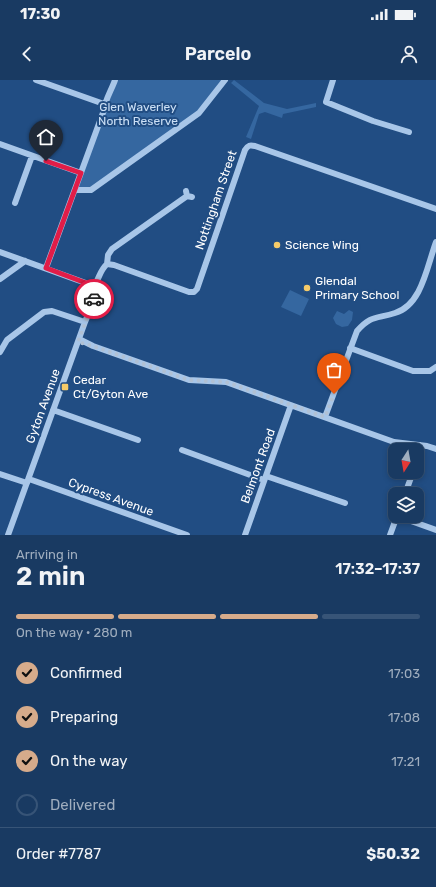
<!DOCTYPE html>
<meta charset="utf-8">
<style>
body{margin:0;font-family:Rubik,sans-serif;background:#224168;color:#f1f3f6;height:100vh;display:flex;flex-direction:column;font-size:15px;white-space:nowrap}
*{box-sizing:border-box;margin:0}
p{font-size:13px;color:#9fadbe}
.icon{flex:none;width:22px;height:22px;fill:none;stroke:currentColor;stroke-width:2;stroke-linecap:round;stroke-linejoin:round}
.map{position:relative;height:455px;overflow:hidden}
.sheet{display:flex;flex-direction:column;background:#193a62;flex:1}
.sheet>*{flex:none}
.needle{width:26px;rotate:191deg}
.fabs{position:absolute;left:388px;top:363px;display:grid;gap:8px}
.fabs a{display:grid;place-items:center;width:36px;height:36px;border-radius:8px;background:#193a62;box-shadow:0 2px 6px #0003,0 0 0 1px #375477;font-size:20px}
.pin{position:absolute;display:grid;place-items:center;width:34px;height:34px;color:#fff;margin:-41px -17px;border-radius:50% 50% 50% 0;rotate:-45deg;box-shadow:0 0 4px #0007}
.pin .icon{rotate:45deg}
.courier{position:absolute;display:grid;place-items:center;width:40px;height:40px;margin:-20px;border:3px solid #e11d48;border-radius:50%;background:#fff;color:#222;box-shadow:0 1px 5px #0007}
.headline em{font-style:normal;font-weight:600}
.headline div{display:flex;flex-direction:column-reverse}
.headline{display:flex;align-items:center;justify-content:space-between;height:68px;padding:0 16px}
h1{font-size:26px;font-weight:600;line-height:30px}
.bar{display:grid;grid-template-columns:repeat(4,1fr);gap:6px 4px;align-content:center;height:48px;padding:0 16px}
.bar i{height:5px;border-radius:3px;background:#375477}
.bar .on{background:#d6ab8b}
.bar p{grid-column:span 4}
.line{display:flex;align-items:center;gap:10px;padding:0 16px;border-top:1px solid #375477}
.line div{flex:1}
ol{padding:0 16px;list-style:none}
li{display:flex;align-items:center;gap:12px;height:44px}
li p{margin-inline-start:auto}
li .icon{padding:4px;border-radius:50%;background:#d6ab8b;color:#111;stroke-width:4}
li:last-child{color:#9fadbe}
li i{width:22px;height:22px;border:2px solid #375477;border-radius:50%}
.status{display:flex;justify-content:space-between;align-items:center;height:28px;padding:0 20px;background:#193a62;direction:ltr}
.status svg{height:11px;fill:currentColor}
header{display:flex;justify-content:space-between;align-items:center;height:52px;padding:0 16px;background:#193a62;font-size:18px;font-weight:600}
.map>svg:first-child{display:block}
</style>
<div class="status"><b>17:30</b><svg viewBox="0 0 49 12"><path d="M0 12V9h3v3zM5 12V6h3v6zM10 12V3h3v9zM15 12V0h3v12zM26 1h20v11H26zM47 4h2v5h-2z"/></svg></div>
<header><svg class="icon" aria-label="back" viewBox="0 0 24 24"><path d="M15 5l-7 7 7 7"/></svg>Parcelo<svg class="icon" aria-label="person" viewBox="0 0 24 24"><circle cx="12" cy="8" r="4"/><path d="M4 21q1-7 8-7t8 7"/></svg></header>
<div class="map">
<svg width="436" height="455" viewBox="0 0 436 455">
<rect width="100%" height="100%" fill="#214d83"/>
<path fill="#3567a0" d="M115,0H225L199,33L91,110H75Z
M234,0L264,23L287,29L316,23V27L283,34L282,38L265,32L259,34L251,59L246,57L259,26L231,3Z
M290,210L309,219L301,236L281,227Z
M349,230L353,232L352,240L348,246L342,247L336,244L333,238L337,231L344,234Z"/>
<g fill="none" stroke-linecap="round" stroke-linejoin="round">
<path stroke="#a8c6e8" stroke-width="6" d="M36,0L104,24
M333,0L326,22L373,41L409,52
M0,64L81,93
M75,110H91L199,33L225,0
M186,111L187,116L192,117
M15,123L32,76
M0,172L94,206
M107,184L108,175L112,169L187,116
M46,188L104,30C104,22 112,9 115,0
M0,199L25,181
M94,206C99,199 100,190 107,184L114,185L189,212H194L197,209L245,70C248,65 250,65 255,66L436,129
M79,259L93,266L189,300L226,302L394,362L427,366L436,369
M350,268L413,291H430L436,287
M0,272L7,260L44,232L52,231L85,242
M53,330L138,360
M325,337L357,251C371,235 376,239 395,233C422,225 427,186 436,162
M182,370L264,400
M417,381L420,365
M0,394L27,403
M266,396L345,423
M29,399L187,455
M405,414L413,392
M8,455L85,242L96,215V208L94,206
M245,455L291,325
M390,455L397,436L436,450"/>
</g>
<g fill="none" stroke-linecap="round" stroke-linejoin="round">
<path stroke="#b1c1d4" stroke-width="4" stroke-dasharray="0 7.2" d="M94,219L78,262L93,266L189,300L226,302L325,337L334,314"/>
<path stroke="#e11d48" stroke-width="5" d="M46,81L81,93L46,188L94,206C98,210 96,214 94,219"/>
</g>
<g fill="#f5cb69" stroke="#214d83" stroke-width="1.5">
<circle cx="277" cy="165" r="4"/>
<circle cx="307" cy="208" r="4"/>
<rect x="61" y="303" width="8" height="8" rx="2"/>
</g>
<g text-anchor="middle" stroke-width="4" stroke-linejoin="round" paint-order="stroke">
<g font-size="12" fill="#cce0f6" stroke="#214d83">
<text x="138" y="31">Glen Waverley<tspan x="138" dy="14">North Reserve</tspan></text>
</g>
<g font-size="12" fill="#fff" stroke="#214d83">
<text transform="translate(216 120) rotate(-71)" y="4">Nottingham Street</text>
<text transform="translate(43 326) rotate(-70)" y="4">Gyton Avenue</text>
<text transform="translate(258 386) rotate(-70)" y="4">Belmont Road</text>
<text transform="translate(111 417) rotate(20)" y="4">Cypress Avenue</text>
</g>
<g font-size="12" fill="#fff" stroke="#214d83" text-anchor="start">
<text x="285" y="169">Science Wing</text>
<text x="315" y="205">Glendal<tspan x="315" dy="14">Primary School</tspan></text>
<text x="73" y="304">Cedar<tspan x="73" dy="14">Ct/Gyton Ave</tspan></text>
</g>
</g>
</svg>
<div class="fabs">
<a><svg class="needle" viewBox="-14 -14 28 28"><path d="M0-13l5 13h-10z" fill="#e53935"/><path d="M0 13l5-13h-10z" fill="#9fadbe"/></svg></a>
<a><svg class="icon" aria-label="layers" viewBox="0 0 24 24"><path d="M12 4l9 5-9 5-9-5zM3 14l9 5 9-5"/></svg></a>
</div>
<div class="pin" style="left:334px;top:314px;background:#ea580c"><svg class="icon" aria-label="bag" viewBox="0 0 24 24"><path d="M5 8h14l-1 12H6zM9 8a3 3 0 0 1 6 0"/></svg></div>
<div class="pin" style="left:46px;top:81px;background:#1f2937"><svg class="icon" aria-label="home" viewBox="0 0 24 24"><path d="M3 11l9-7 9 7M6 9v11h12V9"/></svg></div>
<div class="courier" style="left:94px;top:219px"><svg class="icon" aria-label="car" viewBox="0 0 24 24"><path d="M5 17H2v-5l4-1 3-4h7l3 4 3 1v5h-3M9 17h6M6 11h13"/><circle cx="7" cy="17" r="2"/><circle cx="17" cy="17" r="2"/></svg></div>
</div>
<section class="sheet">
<div class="headline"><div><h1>2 min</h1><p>Arriving in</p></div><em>17:32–17:37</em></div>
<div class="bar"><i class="on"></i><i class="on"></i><i class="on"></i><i></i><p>On the way · 280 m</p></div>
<ol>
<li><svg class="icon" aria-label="check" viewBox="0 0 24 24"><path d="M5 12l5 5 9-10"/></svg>Confirmed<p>17:03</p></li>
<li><svg class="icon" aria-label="check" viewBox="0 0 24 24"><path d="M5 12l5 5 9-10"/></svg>Preparing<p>17:08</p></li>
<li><svg class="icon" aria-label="check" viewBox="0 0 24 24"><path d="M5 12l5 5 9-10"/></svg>On the way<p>17:21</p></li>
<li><i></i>Delivered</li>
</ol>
<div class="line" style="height:52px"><div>Order #7787</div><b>$50.32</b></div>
</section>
